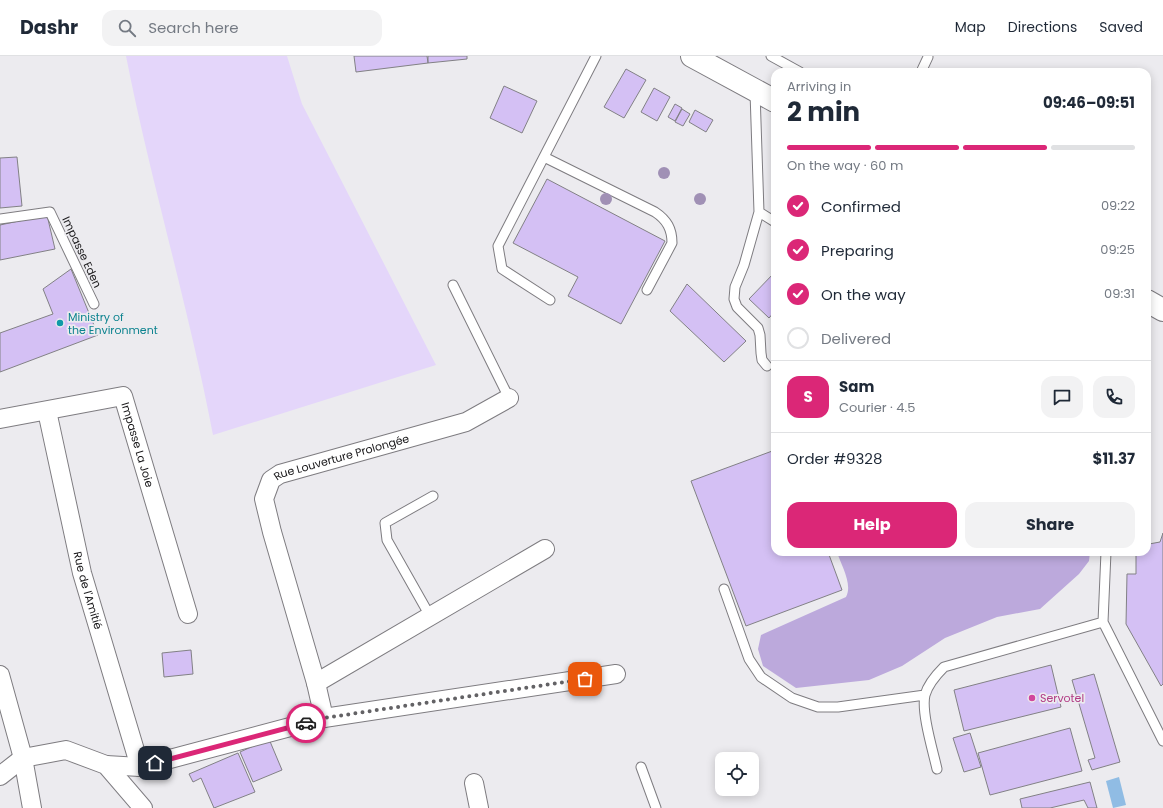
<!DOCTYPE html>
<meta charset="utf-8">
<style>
body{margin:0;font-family:Poppins,sans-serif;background:#f2f2f3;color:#1f2937;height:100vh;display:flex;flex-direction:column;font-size:15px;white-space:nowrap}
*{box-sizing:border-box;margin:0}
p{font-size:13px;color:#747a83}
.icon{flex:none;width:22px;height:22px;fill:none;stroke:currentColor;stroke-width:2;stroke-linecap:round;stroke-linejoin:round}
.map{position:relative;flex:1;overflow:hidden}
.sheet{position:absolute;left:771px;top:12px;width:380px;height:488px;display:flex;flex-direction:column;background:#fff;border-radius:12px;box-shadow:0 2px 10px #0003}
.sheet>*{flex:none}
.controls{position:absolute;left:715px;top:696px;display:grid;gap:8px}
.controls a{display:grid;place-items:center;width:44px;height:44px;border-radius:8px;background:#fff;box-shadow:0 2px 10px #0003;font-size:20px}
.pin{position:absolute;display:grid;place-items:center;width:34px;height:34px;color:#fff;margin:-17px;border-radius:8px;box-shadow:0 2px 6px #0006}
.courier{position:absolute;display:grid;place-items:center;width:40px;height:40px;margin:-20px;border:3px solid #db2777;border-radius:50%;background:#fff;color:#222;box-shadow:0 1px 5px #0007}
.overview em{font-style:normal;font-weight:700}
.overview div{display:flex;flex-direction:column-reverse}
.overview{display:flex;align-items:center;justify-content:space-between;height:68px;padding:0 16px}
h1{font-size:26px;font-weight:700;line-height:30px}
.bar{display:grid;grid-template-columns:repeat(4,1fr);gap:6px 4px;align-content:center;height:48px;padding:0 16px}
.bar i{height:5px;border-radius:3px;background:#e0e1e3}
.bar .active{background:#db2777}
.bar p{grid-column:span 4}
.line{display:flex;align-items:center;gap:10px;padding:0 16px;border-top:1px solid #e0e1e3}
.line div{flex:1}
.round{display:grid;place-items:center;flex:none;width:42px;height:42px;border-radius:12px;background:#f2f2f3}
ol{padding:0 16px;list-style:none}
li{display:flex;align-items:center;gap:12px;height:44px}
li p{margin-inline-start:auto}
li .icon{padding:4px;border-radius:50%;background:#db2777;color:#fff;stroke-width:4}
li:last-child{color:#747a83}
li i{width:22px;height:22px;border:2px solid #e0e1e3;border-radius:50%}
.primary-button{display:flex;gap:8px;margin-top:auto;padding:8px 16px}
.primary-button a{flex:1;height:46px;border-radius:12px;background:#db2777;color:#fff;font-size:16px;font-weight:700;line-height:46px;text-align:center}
.primary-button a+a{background:#f2f2f3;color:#1f2937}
header{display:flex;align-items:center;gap:24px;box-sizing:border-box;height:56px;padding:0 20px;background:#fff;border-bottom:1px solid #e0e1e3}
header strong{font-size:19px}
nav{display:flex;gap:22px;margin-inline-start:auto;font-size:14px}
.search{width:280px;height:36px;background:#f2f2f3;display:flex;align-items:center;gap:10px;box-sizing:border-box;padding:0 14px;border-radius:12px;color:#747a83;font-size:15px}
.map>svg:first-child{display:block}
</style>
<header>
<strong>Dashr</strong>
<div class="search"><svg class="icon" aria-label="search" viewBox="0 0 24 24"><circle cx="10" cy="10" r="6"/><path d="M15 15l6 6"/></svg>Search here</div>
<nav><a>Map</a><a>Directions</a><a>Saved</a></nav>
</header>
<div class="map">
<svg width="1163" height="752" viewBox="0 0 1163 752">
<rect width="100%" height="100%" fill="#ecebef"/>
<path fill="#e4d6fa" d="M126,0H287L302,48L436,309L213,379C189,252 151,127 126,0Z"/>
<path fill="#bca9dc" d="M837,496H1090L1089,505L1079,518L1040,553L997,561L945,582L902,610L869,624L796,632L763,610L758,593L761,579L846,541C853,528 841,509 837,496Z"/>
<path fill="#90bce4" d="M1119,721L1126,749L1113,752L1106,725Z"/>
<path fill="#d4c0f4" stroke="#828185" d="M354,0H427L428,7L356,16Z
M428,0H467V3L428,7Z
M626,13L646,24L624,62L604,51Z
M504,30L537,45L522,77L490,62Z
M654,32L670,41L657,65L641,56Z
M675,48L682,52L675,65L668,61Z
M682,53L690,58L683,70L675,66Z
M695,54L713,64L706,76L689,66Z
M17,101L22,150L0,152V102Z
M547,123L665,185L621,268L568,240L578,221L513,187Z
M47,159L55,193L0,204V169Z
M71,213L98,279L0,316V277L53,258L43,233Z
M775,216V255L769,262L749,243Z
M687,228L746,285L724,306L670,255Z
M775,394V496H828L842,534L746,570L691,425Z
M1163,477V628L1161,630L1126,568L1127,518H1136V496H1147V492H1149V488L1160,486Z
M191,594L193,618L164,621L162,597Z
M1051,609L1061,651L964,675L954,634Z
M1094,618L1120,706L1092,714L1088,704L1095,702L1072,624Z
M1070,672L1082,715L990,739L978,697Z
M970,677L981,711L964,716L953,682Z
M269,683L282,714L253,726L240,696Z
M238,697L255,736L214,752L201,722L193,726L189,718Z
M1090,726L1097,752H1088L1084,744L1050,752H1022L1020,743Z"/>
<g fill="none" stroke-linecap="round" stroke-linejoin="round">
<g stroke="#7e7c80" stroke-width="11">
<path id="lane" d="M771,0L800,16
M921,16L928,1
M755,36L759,156L775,166
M544,101L655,156C667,164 672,173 672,187L647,234
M759,156L744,209L735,231L734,243L737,251L758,272L760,279L761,297L762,304L767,310
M0,163L50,156L94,248
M453,229L509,342
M550,244L502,213L498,190L596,0
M1106,496L1103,566L1163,685
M724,533L749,603L761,621L792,642L818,651H838L925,639
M430,560L387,484L385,467L433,440
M641,711L656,752
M937,713C933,695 921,656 925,639C928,628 936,619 944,611L1103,566"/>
</g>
<g stroke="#7e7c80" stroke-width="20">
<g id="street">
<path id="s1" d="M47,355L82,517L140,711"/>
<path id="s2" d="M0,363L123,340L188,558"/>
<path d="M0,619L23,702L32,752"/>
<path d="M316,627L545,493"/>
<path id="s3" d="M324,662L316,627L272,476L264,443L271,424L280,418L466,366L509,342"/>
<path d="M106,709L140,711L324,662L616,618"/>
<path d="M0,720L23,702L66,694L106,709L143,752"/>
<path d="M474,727L479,752"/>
</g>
</g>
<g stroke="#7e7c80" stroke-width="24">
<path id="secondary" d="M692,0L775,45
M1147,245L1163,254"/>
</g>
<use href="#lane" stroke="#fff" stroke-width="9"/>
<use href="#street" stroke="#fff" stroke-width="18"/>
<use href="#secondary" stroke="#fff" stroke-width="22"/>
</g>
<g fill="#a090b5">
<circle cx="664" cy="117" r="6"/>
<circle cx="606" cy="143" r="6"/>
<circle cx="700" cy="143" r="6"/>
</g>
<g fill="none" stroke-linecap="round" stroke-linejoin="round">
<path stroke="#636265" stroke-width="4" stroke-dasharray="0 7.2" d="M306,667L324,662L585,623"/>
<path stroke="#db2777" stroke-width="5" d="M155,707L306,667"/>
</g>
<circle fill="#0f9aa8" stroke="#ecebef" stroke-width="1.5" cx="60" cy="267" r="4"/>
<circle fill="#d1479c" stroke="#ecebef" stroke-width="1.5" cx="1032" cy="642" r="4"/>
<g text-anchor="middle" stroke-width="3.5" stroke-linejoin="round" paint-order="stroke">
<g font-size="11" fill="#19181a" stroke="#ecebef">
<text transform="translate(82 196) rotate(65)" y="4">Impasse Eden</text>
<text dy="4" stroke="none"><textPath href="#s2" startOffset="176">Impasse La Joie</textPath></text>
<text dy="4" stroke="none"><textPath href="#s3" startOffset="322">Rue Louverture Prolongée</textPath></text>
<text dy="4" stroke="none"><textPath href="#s1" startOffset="184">Rue de l'Amitié</textPath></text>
</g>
<g font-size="11" fill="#0d838f" stroke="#ecebef" text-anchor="start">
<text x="68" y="265">Ministry of<tspan x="68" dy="13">the Environment</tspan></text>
</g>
<g font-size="11" fill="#b23c85" stroke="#ecebef" text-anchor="start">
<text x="1040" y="646">Servotel</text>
</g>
</g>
</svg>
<div class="controls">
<a><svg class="icon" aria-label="locate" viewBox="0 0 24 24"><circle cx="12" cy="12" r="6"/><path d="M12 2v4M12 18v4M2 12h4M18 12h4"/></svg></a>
</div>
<div class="pin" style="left:585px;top:623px;background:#ea580c"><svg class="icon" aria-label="bag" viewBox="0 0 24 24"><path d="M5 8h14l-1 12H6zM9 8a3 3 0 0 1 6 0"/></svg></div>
<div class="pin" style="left:155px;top:707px;background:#1f2937"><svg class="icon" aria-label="home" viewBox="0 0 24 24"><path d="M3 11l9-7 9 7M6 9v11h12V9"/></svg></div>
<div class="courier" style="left:306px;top:667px"><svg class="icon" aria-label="car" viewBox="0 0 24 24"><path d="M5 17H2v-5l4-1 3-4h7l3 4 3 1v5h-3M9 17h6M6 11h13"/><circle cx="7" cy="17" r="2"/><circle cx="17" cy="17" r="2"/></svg></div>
<section class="sheet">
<div class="overview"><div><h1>2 min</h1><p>Arriving in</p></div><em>09:46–09:51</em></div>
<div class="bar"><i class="active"></i><i class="active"></i><i class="active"></i><i></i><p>On the way · 60 m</p></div>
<ol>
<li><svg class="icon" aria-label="check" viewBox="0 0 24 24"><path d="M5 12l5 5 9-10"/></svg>Confirmed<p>09:22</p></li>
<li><svg class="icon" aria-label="check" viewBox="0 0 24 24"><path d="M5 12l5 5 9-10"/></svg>Preparing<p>09:25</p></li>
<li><svg class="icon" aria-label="check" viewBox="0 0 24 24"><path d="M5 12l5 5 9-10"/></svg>On the way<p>09:31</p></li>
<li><i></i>Delivered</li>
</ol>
<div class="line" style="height:72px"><b class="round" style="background:#db2777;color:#fff">S</b><div><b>Sam</b><p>Courier · 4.5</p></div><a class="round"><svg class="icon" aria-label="chat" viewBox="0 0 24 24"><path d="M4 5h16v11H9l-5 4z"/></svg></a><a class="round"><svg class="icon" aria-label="phone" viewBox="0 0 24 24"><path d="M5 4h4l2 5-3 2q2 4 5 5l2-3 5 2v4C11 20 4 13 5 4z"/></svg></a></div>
<div class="line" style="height:52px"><div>Order #9328</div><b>$11.37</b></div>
<div class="primary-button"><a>Help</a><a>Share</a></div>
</section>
</div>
